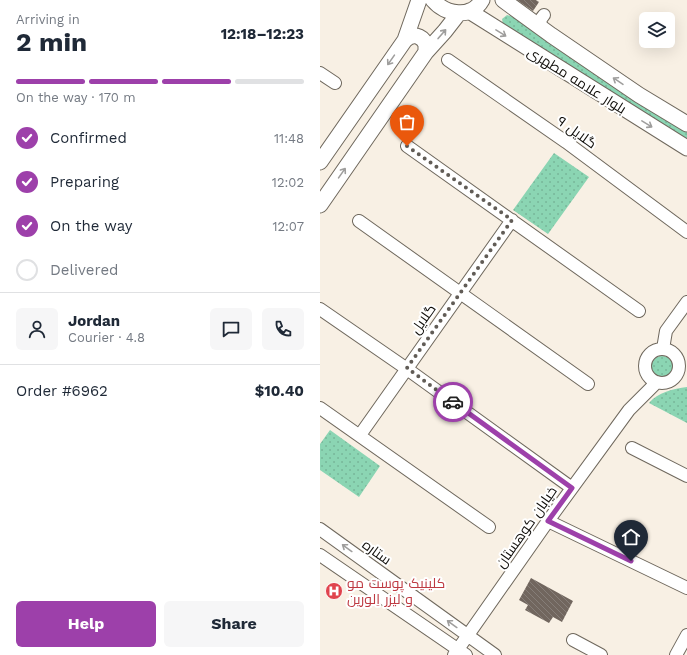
<!DOCTYPE html>
<meta charset="utf-8">
<style>
body{margin:0;font-family:"Work Sans",Cairo,sans-serif;background:#f6f6f7;color:#1f2937;height:100vh;display:flex;flex-direction:column;font-size:15px;white-space:nowrap}
*{box-sizing:border-box;margin:0}
p{font-size:13px;color:#747a83}
.icon{flex:none;width:22px;height:22px;fill:none;stroke:currentColor;stroke-width:2;stroke-linecap:round;stroke-linejoin:round}
.map{position:relative;flex:1;overflow:hidden}
.side{display:flex;flex-direction:column;background:#fff;width:320px}
.side>*{flex:none}
.controls{position:absolute;left:319px;top:12px;display:grid;gap:8px}
.controls a{display:grid;place-items:center;width:36px;height:36px;border-radius:6px;background:#fff;box-shadow:0 4px 16px #0002;font-size:20px}
.pin{position:absolute;display:grid;place-items:center;width:34px;height:34px;color:#fff;margin:-41px -17px;border-radius:50% 50% 50% 0;rotate:-45deg;box-shadow:0 0 4px #0007}
.pin .icon{rotate:45deg}
.courier{position:absolute;display:grid;place-items:center;width:40px;height:40px;margin:-20px;border:3px solid #9d40aa;border-radius:50%;background:#fff;color:#222;box-shadow:0 1px 5px #0007}
.overview em{font-style:normal;font-weight:700}
.overview div{display:flex;flex-direction:column-reverse}
.overview{display:flex;align-items:center;justify-content:space-between;height:68px;padding:0 16px}
h1{font-size:26px;font-weight:700;line-height:30px}
.bar{display:grid;grid-template-columns:repeat(4,1fr);gap:6px 4px;align-content:center;height:48px;padding:0 16px}
.bar i{height:5px;border-radius:3px;background:#e0e1e3}
.bar .current{background:#9d40aa}
.bar p{grid-column:span 4}
.line{display:flex;align-items:center;gap:10px;padding:0 16px;border-top:1px solid #e0e1e3}
.line div{flex:1}
.round{display:grid;place-items:center;flex:none;width:42px;height:42px;border-radius:6px;background:#f6f6f7}
ol{padding:0 16px;list-style:none}
li{display:flex;align-items:center;gap:12px;height:44px}
li p{margin-inline-start:auto}
li .icon{padding:4px;border-radius:50%;background:#9d40aa;color:#fff;stroke-width:4}
li:last-child{color:#747a83}
li i{width:22px;height:22px;border:2px solid #e0e1e3;border-radius:50%}
.action{display:flex;gap:8px;margin-top:auto;padding:8px 16px}
.action a{flex:1;height:46px;border-radius:6px;background:#9d40aa;color:#fff;font-size:16px;font-weight:700;line-height:46px;text-align:center}
.action a+a{background:#f6f6f7;color:#1f2937}
main{display:flex;flex:1;min-height:0}
.map>svg:first-child{display:block}
</style>
<main>
<section class="side">
<div class="overview"><div><h1>2 min</h1><p>Arriving in</p></div><em>12:18–12:23</em></div>
<div class="bar"><i class="current"></i><i class="current"></i><i class="current"></i><i></i><p>On the way · 170 m</p></div>
<ol>
<li><svg class="icon" aria-label="check" viewBox="0 0 24 24"><path d="M5 12l5 5 9-10"/></svg>Confirmed<p>11:48</p></li>
<li><svg class="icon" aria-label="check" viewBox="0 0 24 24"><path d="M5 12l5 5 9-10"/></svg>Preparing<p>12:02</p></li>
<li><svg class="icon" aria-label="check" viewBox="0 0 24 24"><path d="M5 12l5 5 9-10"/></svg>On the way<p>12:07</p></li>
<li><i></i>Delivered</li>
</ol>
<div class="line" style="height:72px"><a class="round"><svg class="icon" aria-label="person" viewBox="0 0 24 24"><circle cx="12" cy="8" r="4"/><path d="M4 21q1-7 8-7t8 7"/></svg></a><div><b>Jordan</b><p>Courier · 4.8</p></div><a class="round"><svg class="icon" aria-label="chat" viewBox="0 0 24 24"><path d="M4 5h16v11H9l-5 4z"/></svg></a><a class="round"><svg class="icon" aria-label="phone" viewBox="0 0 24 24"><path d="M5 4h4l2 5-3 2q2 4 5 5l2-3 5 2v4C11 20 4 13 5 4z"/></svg></a></div>
<div class="line" style="height:52px"><div>Order #6962</div><b>$10.40</b></div>
<div class="action"><a>Help</a><a>Share</a></div>
</section>
<div class="map">
<svg width="367" height="655" viewBox="0 0 367 655">
<defs>
<pattern id="grass-dots" width="8" height="8" patternUnits="userSpaceOnUse"><rect width="8" height="8" fill="#8bd5b3"/><path d="M2 2h.1M6 6h.1" fill="none" stroke="#77b699" stroke-width="1.8" stroke-linecap="round"/></pattern>
<pattern id="building-back-hatch" width="6" height="6" patternUnits="userSpaceOnUse"><rect width="6" height="6" fill="#71665e"/><path d="M-1 5l2 2M0 0l6 6M5-1l2 2" fill="none" stroke="#867e78"/></pattern>
</defs>
<rect width="100%" height="100%" fill="#f8f0e4"/>
<path fill="url(#grass-dots)" d="M187,15L196,18L274,73L367,132V142L183,24L182,19Z
M234,153L269,177L228,234L193,210Z
M331 367a11 11 0 1 1 22 0a11 11 0 1 1-22 0Z
M367,387V423L329,403C338,392 353,389 367,387Z
M10,430L60,466L39,497L0,470V444Z"/>
<path fill="url(#building-back-hatch)" d="M197,0H216L219,2L213,11Z
M211,578L253,601L242,622L233,617L229,623L205,610L208,605L199,600Z"/>
<g fill="none" stroke-linecap="round" stroke-linejoin="round">
<g stroke="#6f685d" stroke-width="14">
<path id="minor" d="M221,28C220,22 220,19 224,15
M128,60L246,142L367,232
M0,73L15,83
M87,146L319,311
M39,221L268,384
M0,309L87,369L252,488
M325 366a17 17 0 1 1 34 0a17 17 0 1 1-34 0Z
M343,349L346,331L367,302
M0,408L169,527
M40,435L192,220
M312,448L367,476
M228,521L367,588
M0,529L175,655
M0,555L146,655
M253,640L281,655
M134,655L228,521L309,410L337,382
M356,655L367,635"/>
</g>
<g stroke="#6f685d" stroke-width="17">
<path id="major" d="M113,0C125,14 151,20 162,0
M183,0L231,35L319,95L367,124
M149,11L367,148
M85,40C93,33 101,35 106,44V52
M0,162L85,40L99,0
M0,205L106,52L125,31L139,13"/>
</g>
<use href="#minor" stroke="#fff" stroke-width="12"/>
<use href="#major" stroke="#fff" stroke-width="15"/>
</g>
<defs><path id="oneway-shaft" d="M-6 0H5M1.5-3L5.5 0L1.5 3" fill="none" stroke-width="1.6" stroke-linecap="round" stroke-linejoin="round"/></defs>
<g stroke="#9f9e9d">
<use href="#oneway-shaft" transform="translate(181 33) rotate(32)"/>
<use href="#oneway-shaft" transform="translate(122 34) rotate(-49)"/>
<use href="#oneway-shaft" transform="translate(71 60) rotate(125)"/>
<use href="#oneway-shaft" transform="translate(298 81) rotate(-146)"/>
<use href="#oneway-shaft" transform="translate(327 124) rotate(31)"/>
<use href="#oneway-shaft" transform="translate(22 173) rotate(-55)"/>
<use href="#oneway-shaft" transform="translate(27 548) rotate(-144)"/>
<use href="#oneway-shaft" transform="translate(132 624) rotate(-144)"/>
</g>
<g fill="none" stroke-linecap="round" stroke-linejoin="round">
<path stroke="#615c56" stroke-width="4" stroke-dasharray="0 7.2" d="M87,146L192,220L87,368L133,402"/>
<path stroke="#9d40aa" stroke-width="5" d="M133,402L252,488L228,521L311,561"/>
</g>
<defs>
<g id="hospital-disc" transform="scale(0.9)"><circle r="9.5" fill="#e0444e" stroke="#fff"/><path d="M-5-5h3v3.5h4V-5h3V5h-3V1.5h-4V5h-3Z" fill="#fff"/></g>
</defs>
<g fill-rule="evenodd">
<use href="#hospital-disc" x="14" y="591"/>
</g>
<g text-anchor="middle" stroke-width="4" stroke-linejoin="round" paint-order="stroke">
<g font-size="14" fill="#0f0d09" stroke="#fff">
<text transform="translate(257 80) rotate(32)" y="5">بلوار علامه مطهری</text>
<text transform="translate(257 132) rotate(36)" y="5">گلایل ۹</text>
<text transform="translate(103 319) rotate(-55)" y="5">گلایل</text>
<text transform="translate(206 527) rotate(-55)" y="5">خیابان کوهستان</text>
<text transform="translate(57 552) rotate(36)" y="5">ستاره</text>
</g>
<g font-size="14" fill="#be3a42" stroke="#fff" text-anchor="start">
<text x="27" y="588">کلینیک پوست مو<tspan x="27" dy="16">و لیزر اِلورین</tspan></text>
</g>
</g>
</svg>
<div class="controls">
<a><svg class="icon" aria-label="layers" viewBox="0 0 24 24"><path d="M12 4l9 5-9 5-9-5zM3 14l9 5 9-5"/></svg></a>
</div>
<div class="pin" style="left:87px;top:146px;background:#ea580c"><svg class="icon" aria-label="bag" viewBox="0 0 24 24"><path d="M5 8h14l-1 12H6zM9 8a3 3 0 0 1 6 0"/></svg></div>
<div class="pin" style="left:311px;top:561px;background:#1f2937"><svg class="icon" aria-label="home" viewBox="0 0 24 24"><path d="M3 11l9-7 9 7M6 9v11h12V9"/></svg></div>
<div class="courier" style="left:133px;top:402px"><svg class="icon" aria-label="car" viewBox="0 0 24 24"><path d="M5 17H2v-5l4-1 3-4h7l3 4 3 1v5h-3M9 17h6M6 11h13"/><circle cx="7" cy="17" r="2"/><circle cx="17" cy="17" r="2"/></svg></div>
</div>
</main>
